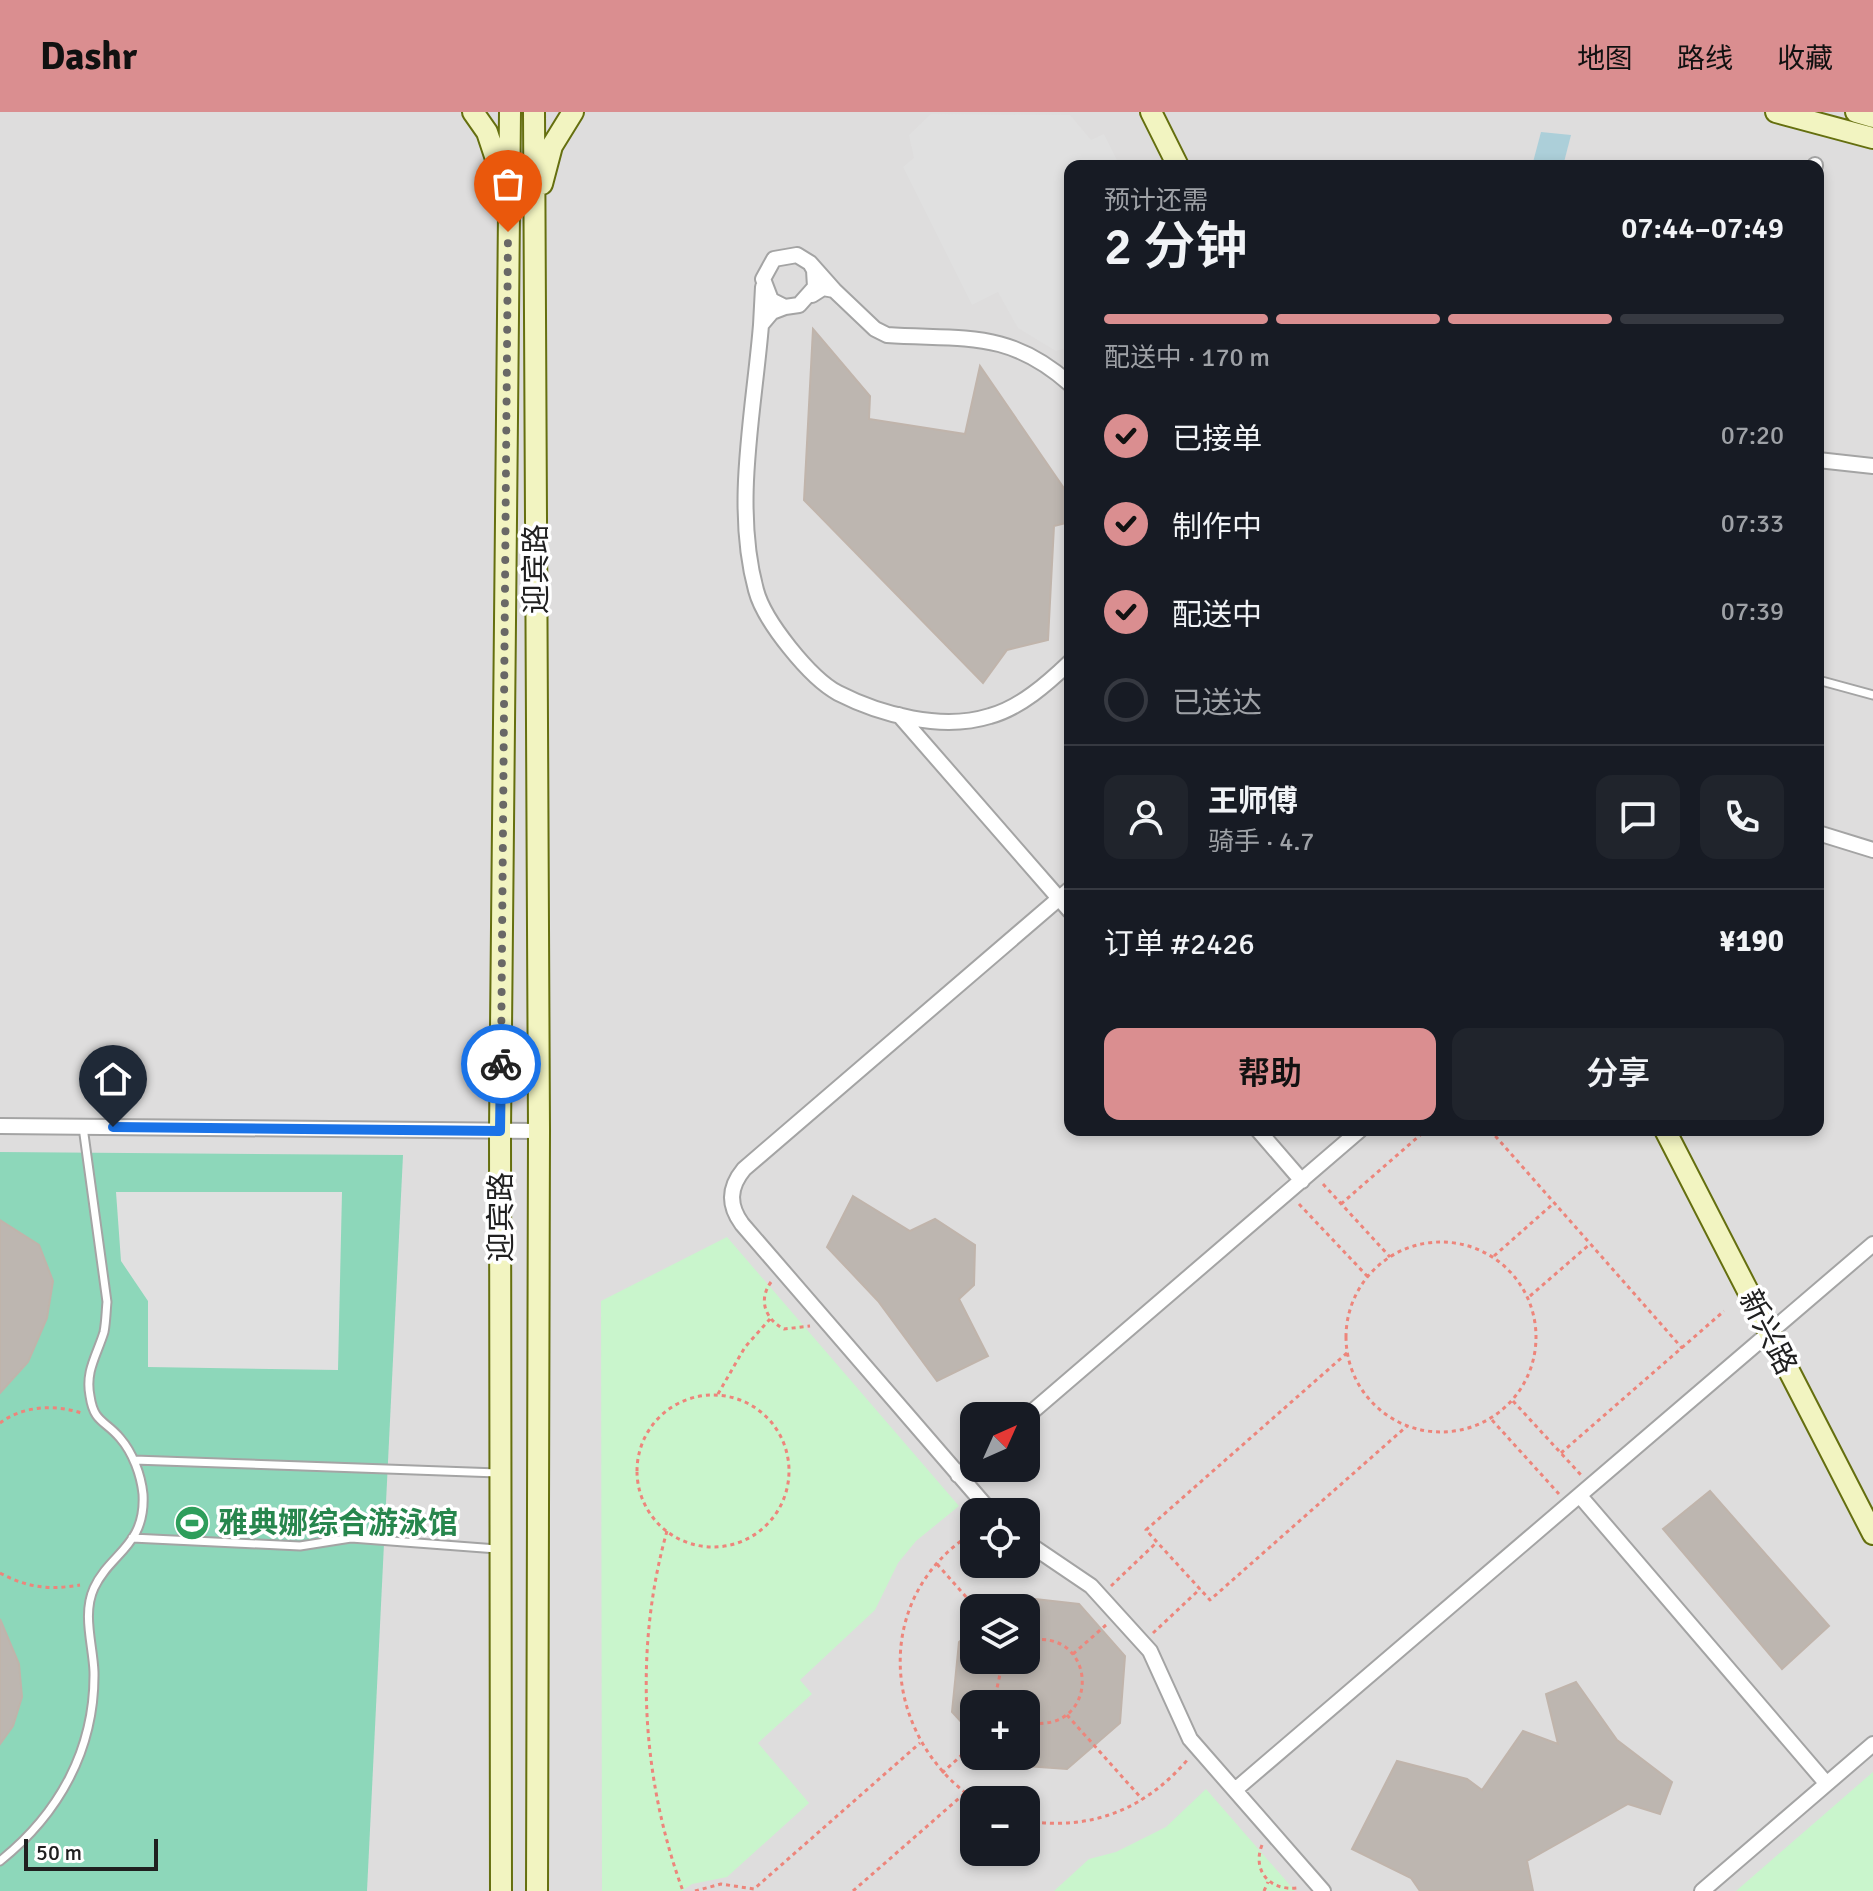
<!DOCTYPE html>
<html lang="zh">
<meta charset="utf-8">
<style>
body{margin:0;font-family:Signika,"Noto Sans SC",sans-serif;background:#20242c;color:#f1f3f6;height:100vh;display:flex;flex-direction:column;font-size:30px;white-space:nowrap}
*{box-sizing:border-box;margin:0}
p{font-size:26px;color:#9ea1a6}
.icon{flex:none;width:44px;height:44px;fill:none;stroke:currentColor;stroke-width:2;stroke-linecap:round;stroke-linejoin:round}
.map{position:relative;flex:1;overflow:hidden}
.details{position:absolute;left:1064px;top:48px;width:760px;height:976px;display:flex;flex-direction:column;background:#171b24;border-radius:16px;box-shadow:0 4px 12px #0003}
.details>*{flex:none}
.needle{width:52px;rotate:45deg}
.controls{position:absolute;left:960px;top:1290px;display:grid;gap:16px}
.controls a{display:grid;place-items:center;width:80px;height:80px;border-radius:16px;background:#171b24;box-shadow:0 4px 12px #0003;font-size:40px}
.scale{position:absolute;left:24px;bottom:20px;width:134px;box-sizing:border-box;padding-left:8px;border:4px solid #202020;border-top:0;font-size:22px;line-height:28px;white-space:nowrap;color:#202020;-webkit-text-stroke:6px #fff;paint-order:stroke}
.pin{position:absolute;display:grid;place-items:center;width:68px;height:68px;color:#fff;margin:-82px -34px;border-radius:50% 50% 50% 0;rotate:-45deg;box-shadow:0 0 8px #0007}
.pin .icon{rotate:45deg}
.courier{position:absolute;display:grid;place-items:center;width:80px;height:80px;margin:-40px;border:6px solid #1a73e8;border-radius:50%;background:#fff;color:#222;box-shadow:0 2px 10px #0007}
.summary em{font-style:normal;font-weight:600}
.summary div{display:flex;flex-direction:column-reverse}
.summary{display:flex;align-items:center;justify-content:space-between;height:136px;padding:0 40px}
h1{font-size:52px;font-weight:600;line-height:60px}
.bar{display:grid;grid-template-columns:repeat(4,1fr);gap:12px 8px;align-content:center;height:96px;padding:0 40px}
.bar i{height:10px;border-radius:6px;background:#363941}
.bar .active{background:#da8e90}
.bar p{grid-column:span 4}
.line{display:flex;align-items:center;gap:20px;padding:0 40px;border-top:2px solid #363941}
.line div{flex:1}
.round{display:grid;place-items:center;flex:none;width:84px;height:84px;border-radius:16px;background:#20242c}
ol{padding:0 40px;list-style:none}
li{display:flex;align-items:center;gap:24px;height:88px}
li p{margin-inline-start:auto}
li .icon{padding:8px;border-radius:50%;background:#da8e90;color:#111;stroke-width:4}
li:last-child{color:#9ea1a6}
li i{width:44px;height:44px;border:4px solid #363941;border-radius:50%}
.primary-button{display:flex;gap:16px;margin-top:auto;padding:16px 40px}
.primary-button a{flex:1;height:92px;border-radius:16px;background:#da8e90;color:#111;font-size:32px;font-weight:600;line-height:92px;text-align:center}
.primary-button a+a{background:#20242c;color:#f1f3f6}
header{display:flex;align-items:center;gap:48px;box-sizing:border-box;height:112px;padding:0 40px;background:#da8e90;color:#111}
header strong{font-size:38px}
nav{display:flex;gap:44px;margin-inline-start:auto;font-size:28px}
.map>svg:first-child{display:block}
</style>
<header>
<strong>Dashr</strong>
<nav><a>地图</a><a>路线</a><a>收藏</a></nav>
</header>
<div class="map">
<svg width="1873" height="1779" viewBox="0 0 1873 1779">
<rect width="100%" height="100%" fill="#f0ede7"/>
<path fill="#dedddd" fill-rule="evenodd" d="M0,0H1873V1779H0ZM1070,54H1818V1018H1070ZM974,1304H1026V1356H974ZM974,1400H1026V1452H974ZM974,1496H1026V1548H974ZM974,1592H1026V1644H974ZM974,1688H1026V1740H974Z"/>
<path fill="#c9f5cc" d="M727,1125L959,1394L916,1429L898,1451L875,1498L800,1568L812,1582L758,1631L809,1691L727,1765L692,1772L682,1779H602L601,1189Z
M1873,1660V1779H1736Z
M1206,1677L1295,1779H1054L1089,1747L1116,1740L1166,1715Z"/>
<path fill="#8dd7ba" d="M0,1040L403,1043L367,1779H0Z"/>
<path fill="#e0e0e0" d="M931,2L1070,3L1091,28L1104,22L1120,54H1070V235L1056,239L1018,216L998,180L972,193L903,55L914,46L909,23Z
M116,1080H342L338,1258L148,1255V1189L121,1149Z"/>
<path fill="#accfd9" d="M1541,20L1571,23L1563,54H1532Z"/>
<path fill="#bdb6b0" stroke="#c0b4ab" stroke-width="2" d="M813,217L870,284L869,307L965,322L980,254L1070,385V410L1054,414L1048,528L1007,538L983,571L804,388Z
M853,1084L910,1119L935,1107L975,1133L974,1173L959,1187L988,1244L937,1269L878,1189L827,1135Z
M0,1108L39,1133L53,1169L47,1206L28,1250L0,1281Z
M1710,1379L1829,1514L1782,1557L1663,1417Z
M1026,1486L1079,1492L1125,1544L1120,1611L1067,1657L1026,1654V1592H974V1624L952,1600L959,1530L974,1518V1548H1026Z
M0,1507L19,1552L22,1585L13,1614L0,1632Z
M1576,1570L1617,1628L1672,1670L1660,1702L1628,1692L1527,1749L1533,1779H1420L1411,1766L1352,1737L1397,1649L1467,1667L1482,1678L1523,1619L1558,1632L1546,1582Z"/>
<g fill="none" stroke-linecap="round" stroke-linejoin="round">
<g stroke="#a4a4a4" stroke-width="11">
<path id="lane" d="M1818,568L1873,583
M134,1348L498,1361
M132,1426L300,1434L351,1426L497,1437
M0,1749C59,1702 95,1637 94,1560C93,1533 82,1502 94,1476C110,1441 146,1434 143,1382C141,1363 133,1341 120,1326C105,1308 94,1311 90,1284C85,1259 97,1243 104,1220C106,1210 106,1199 107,1190L83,1015"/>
</g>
<g stroke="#a4a4a4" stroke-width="18">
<path id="street" d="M1815,54V53
M810,151L814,158L815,175L799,193L785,195L771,188L763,167L774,147L797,143L810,151L834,178L823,176L812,183
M763,175L761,213L772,200L785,195
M834,178L875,217L887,223C963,228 1008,217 1070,272
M761,213C754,299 733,394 756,478C764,509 810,566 838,581C881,603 942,619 990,604C1020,596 1048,571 1070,550
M1818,348L1873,354
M899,603L1070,799
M1818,721L1873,738
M0,1014L539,1019
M1258,1018L1302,1069
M1026,1305L1360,1018
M958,1363L974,1350
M1580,1384L1826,1671
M991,1400L742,1112C728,1093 729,1075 744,1057L1070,777
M1026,1430L1091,1474L1150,1539L1190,1627L1323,1779
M1235,1678L1873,1132
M1702,1779L1873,1632"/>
</g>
<g stroke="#656f0f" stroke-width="24">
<path id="secondary" d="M473,0L487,20L502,65
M534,0L539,1019L537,1779
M1151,0L1178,54
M1776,0L1873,26
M1856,0L1873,5
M542,72L552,34L573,0
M1665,1018L1873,1422
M501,1779L500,1019L510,0"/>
</g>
<path stroke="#ed857b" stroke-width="3" stroke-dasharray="4 4" stroke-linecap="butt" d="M1490,1018L1682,1236
M1323,1072L1390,1145
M1299,1092L1368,1165
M1341,1092L1426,1018
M1346 1225a95 95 0 1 1 190 0a95 95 0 1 1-190 0Z
M1494,1144L1554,1091
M771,1170C758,1188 765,1207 784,1217L810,1214
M1530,1184L1590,1132
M1347,1241L1146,1418L1210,1488L1407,1314
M718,1282L745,1235L770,1207
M637 1359a76 76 0 1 1 152 0a76 76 0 1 1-152 0Z
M1513,1289L1581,1363
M1492,1308L1559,1382
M0,1311C22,1294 55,1292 81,1301
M1561,1341L1724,1199
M667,1419C634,1535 641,1666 683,1779
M974,1420C871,1484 880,1622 975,1688
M937,1452L976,1496
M0,1461C28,1476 49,1478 80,1473
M1111,1474L1157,1430
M1153,1521L1200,1477
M1026,1529C1100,1513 1102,1625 1026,1610
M1073,1542L1106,1513
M1003,1548L997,1576L1004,1592
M1067,1603L1142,1687
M942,1661L974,1632
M1026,1709C1092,1719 1146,1697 1189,1646
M1262,1733C1252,1758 1269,1779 1297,1776
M695,1779L721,1772L754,1777L920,1631
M853,1779L965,1681
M1264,1779L1268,1770"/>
<use href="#lane" stroke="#fff" stroke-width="7"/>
<use href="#street" stroke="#fff" stroke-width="14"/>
<use href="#secondary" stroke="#f2f4c1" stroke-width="20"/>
</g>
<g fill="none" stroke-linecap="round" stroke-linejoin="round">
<path stroke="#696866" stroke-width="8" stroke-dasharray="0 14.4" d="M501,952L508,120"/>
<path stroke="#1a73e8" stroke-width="10" d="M113,1015L500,1019L501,952"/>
</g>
<defs>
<g id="stadium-disc" transform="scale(1.8)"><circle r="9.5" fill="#2e9e5b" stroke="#fff"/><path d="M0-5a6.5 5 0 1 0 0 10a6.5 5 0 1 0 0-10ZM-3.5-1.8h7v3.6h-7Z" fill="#fff"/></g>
</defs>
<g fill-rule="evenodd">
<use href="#stadium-disc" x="192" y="1411"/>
</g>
<g text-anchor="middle" stroke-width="7" stroke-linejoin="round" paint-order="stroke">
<g font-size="30" fill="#202020" stroke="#fff">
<text transform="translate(536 457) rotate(-90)" y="10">迎宾路</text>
<text transform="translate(501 1105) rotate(-90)" y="10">迎宾路</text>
<text transform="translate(1768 1220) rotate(63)" y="10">新兴路</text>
</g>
<g font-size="30" font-weight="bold" fill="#27864d" stroke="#fff" text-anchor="start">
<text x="218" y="1421">雅典娜综合游泳馆</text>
</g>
</g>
</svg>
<div class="controls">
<a><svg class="needle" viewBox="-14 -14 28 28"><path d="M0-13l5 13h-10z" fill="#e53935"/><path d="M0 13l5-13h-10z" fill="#9ea1a6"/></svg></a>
<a><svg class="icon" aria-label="locate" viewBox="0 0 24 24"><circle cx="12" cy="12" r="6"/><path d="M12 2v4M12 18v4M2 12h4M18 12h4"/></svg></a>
<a><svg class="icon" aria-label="layers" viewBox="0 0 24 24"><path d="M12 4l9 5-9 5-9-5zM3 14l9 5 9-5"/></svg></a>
<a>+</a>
<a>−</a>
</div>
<div class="scale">50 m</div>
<div class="pin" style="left:508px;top:120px;background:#ea580c"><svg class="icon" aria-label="bag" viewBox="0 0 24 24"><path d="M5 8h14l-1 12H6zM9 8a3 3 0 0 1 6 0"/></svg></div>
<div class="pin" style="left:113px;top:1015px;background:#1f2937"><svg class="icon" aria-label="home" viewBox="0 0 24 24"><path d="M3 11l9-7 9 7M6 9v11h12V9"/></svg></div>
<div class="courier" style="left:501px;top:952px"><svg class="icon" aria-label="bike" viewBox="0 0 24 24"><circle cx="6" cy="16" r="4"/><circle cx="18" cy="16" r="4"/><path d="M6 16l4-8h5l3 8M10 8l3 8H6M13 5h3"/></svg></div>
<section class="details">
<div class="summary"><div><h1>2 分钟</h1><p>预计还需</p></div><em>07:44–07:49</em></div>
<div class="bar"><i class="active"></i><i class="active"></i><i class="active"></i><i></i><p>配送中 · 170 m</p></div>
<ol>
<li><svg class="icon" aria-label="check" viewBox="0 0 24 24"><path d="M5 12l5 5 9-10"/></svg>已接单<p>07:20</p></li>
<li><svg class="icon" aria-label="check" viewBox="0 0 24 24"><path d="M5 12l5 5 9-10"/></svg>制作中<p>07:33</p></li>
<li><svg class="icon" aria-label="check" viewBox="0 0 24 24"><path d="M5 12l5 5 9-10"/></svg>配送中<p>07:39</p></li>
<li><i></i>已送达</li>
</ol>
<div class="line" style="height:144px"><a class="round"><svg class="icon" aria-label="person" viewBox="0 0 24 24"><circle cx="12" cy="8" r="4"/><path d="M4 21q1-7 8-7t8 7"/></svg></a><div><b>王师傅</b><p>骑手 · 4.7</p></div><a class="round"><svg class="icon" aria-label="chat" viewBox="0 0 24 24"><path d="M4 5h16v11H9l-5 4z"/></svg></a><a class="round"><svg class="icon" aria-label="phone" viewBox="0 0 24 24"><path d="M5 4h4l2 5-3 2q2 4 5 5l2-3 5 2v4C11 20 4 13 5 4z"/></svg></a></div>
<div class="line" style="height:104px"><div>订单 #2426</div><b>¥190</b></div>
<div class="primary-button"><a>帮助</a><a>分享</a></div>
</section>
</div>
